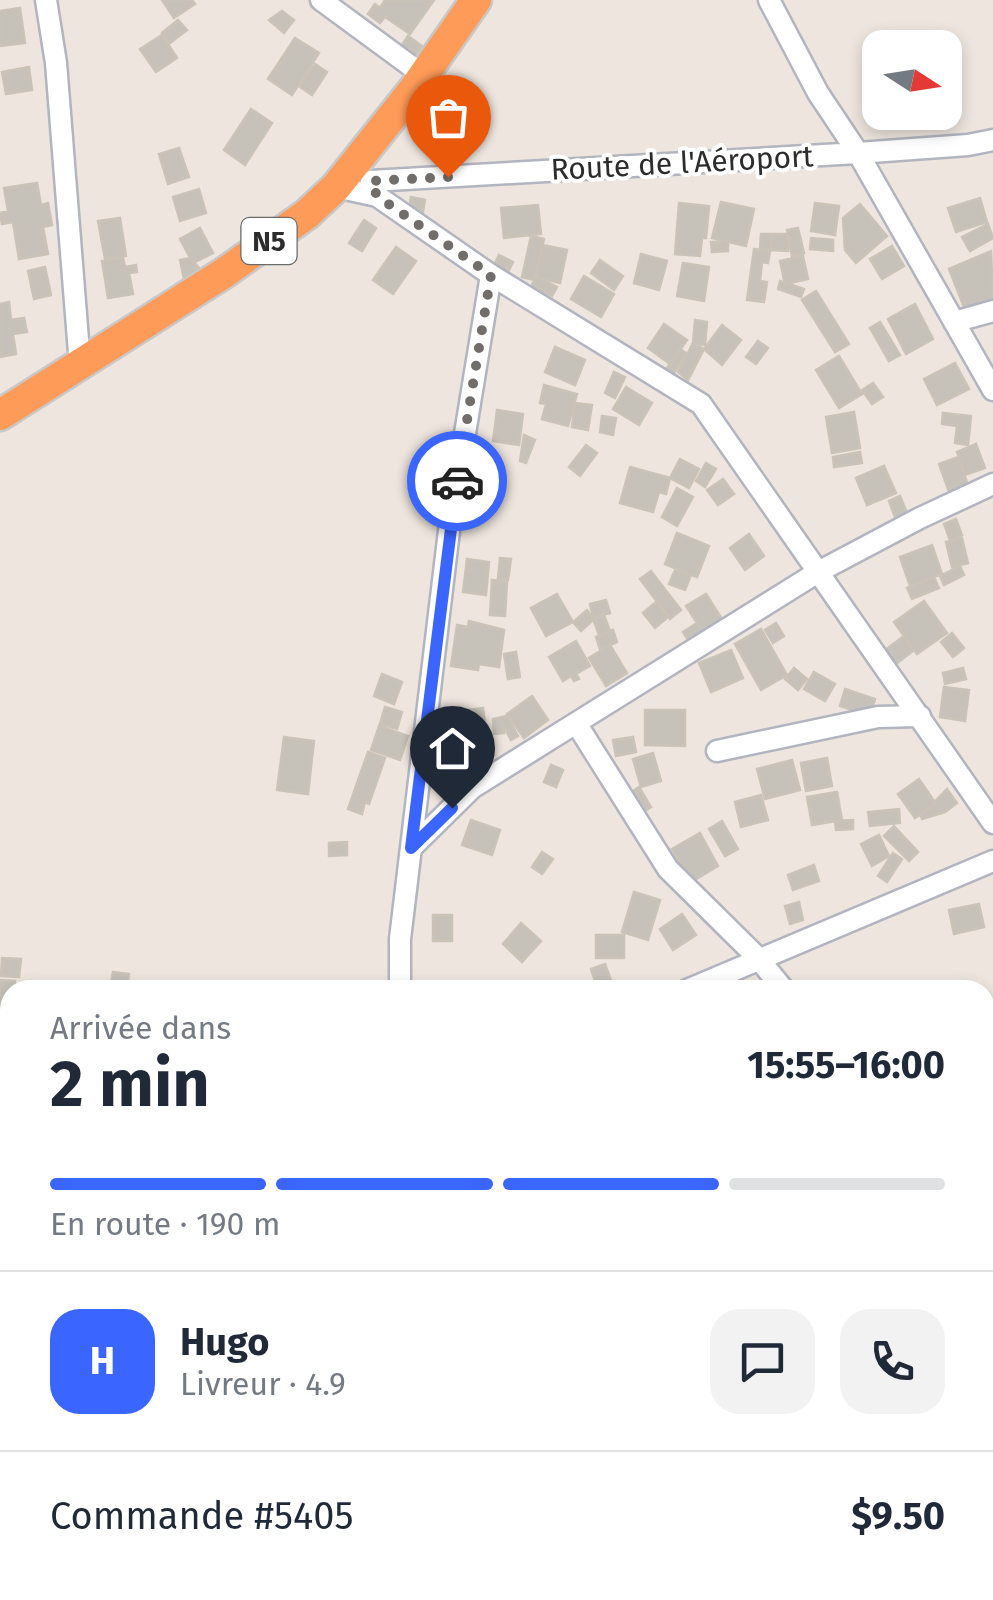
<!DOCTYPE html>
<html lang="fr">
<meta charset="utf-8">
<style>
body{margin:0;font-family:"Fira Sans",sans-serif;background:#f2f2f3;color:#1f2937;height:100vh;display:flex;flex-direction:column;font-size:38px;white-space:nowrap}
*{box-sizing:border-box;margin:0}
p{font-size:32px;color:#747a83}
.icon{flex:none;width:55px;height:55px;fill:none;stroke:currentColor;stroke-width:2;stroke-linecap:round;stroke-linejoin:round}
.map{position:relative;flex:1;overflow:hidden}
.drawer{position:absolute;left:0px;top:980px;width:995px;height:620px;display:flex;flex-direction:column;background:#fff;border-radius:30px 30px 0 0;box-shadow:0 5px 15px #0003}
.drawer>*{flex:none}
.needle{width:65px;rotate:102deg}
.buttons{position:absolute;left:862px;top:30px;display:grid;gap:20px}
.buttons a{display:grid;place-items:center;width:100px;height:100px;border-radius:20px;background:#fff;box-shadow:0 5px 15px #0003;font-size:50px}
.pin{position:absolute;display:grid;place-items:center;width:85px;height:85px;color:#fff;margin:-102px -42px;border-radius:50% 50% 50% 0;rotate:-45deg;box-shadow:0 0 10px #0007}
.pin .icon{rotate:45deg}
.courier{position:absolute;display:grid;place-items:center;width:100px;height:100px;margin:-50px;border:8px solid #3a65ff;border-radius:50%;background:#fff;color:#222;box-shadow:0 2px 12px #0007}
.head em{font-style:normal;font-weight:700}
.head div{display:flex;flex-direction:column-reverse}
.head{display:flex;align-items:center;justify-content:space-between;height:170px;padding:0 50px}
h1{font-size:65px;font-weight:700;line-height:75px}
.bar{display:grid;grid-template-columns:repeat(4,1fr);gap:15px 10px;align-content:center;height:120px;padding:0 50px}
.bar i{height:12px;border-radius:8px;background:#e0e1e3}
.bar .on{background:#3a65ff}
.bar p{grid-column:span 4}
.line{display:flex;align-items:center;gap:25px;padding:0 50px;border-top:2px solid #e0e1e3}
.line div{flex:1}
.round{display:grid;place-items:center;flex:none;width:105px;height:105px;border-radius:30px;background:#f2f2f3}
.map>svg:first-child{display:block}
</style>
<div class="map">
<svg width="993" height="1600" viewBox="0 0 993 1600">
<rect width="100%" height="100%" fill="#eee6de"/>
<path fill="#c6c1b9" stroke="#cac3b7" stroke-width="2.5" d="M162,0H192L195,4L174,18Z
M385,0H434L410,34L385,17L380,23L368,14L375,4L380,8Z
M20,8L25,43L0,46V11Z
M282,11L294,20L284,33L269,20Z
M178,20L187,30L170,43L162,33Z
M162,35L177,58L156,72L140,49Z
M408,36L422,46L415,55L402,45Z
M295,38L319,53L292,95L268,79Z
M315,64L327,72L312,95L300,87Z
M29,67L32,90L6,94L2,72Z
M251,109L272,123L245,165L224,150Z
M179,148L189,177L168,184L159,154Z
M37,183L41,205L48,203L52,225L43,227L48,254L19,259L13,222L2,224L0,213L8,211L4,188Z
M199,189L206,213L180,221L173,197Z
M411,197L425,200L423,212L409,209Z
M980,198L987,222L956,232L948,208Z
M721,202L754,209L746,246L712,238Z
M679,203L709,206L706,238H702L700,256L675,254Z
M815,203L839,206L835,235L811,231Z
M860,204L887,236L856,263L845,250L843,218Z
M538,205L541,234L504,238L501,208Z
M120,218L126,256L105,259L98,221Z
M364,220L376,228L362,251L349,243Z
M988,224L993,238L970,251L962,237Z
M200,228L213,253L193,263L180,239Z
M798,228L804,253L792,256L787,230Z
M761,234H772L771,250L760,249Z
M772,234H788V251L771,250Z
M531,236L544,239L534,280L522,277Z
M811,238L833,240V251L810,249Z
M728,241V251L712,252L711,242Z
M543,245L567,250L560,283L536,277Z
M892,246L904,266L882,279L870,259Z
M396,247L416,261L393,294L373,280Z
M754,249L770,251L768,263L762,262L760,281L767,282L764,302L747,300Z
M991,251L993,301L966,312L949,269Z
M641,254L667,261L659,290L634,283Z
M499,255L513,262L507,274L493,267Z
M803,256L808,279L785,284L780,261Z
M123,258L125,267L136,265L137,272L129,273L133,294L108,298L102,261Z
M190,258L200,269L184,279L180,260Z
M600,260L623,276L614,290L591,273Z
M683,263L709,267L704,301L677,296Z
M45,267L51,295L34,299L28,271Z
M536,276L557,287L552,296L532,285Z
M584,276L614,294L601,317L571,299Z
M780,281L804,289L801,297L778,289Z
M816,291L849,344L835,352L802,300Z
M9,302L11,320L24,318L27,332L13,334L16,354L0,357V304Z
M915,304L933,339L906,354L888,319Z
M695,320L707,322L705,345L693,343Z
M880,322L900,355L889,361L870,328Z
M664,324L687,340L670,364L648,348Z
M722,325L741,340L722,365L704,349Z
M758,341L768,348L756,364L746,357Z
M693,343L704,349L688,380L678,372Z
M555,347L585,360L575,385L545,372Z
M680,349L686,353L674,373L667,368Z
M839,356L862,394L839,408L816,370Z
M955,363L969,389L937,405L924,379Z
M614,372L625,377L615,398L605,393Z
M873,383L883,397L872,404L862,390Z
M544,385L577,394L568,426L542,419L546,404L540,403Z
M626,387L652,403L639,425L613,409Z
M575,403L592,405L588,430L572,427Z
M497,410L523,414L519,445L493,441Z
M854,412L860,448L832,453L826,417Z
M943,413L971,416L968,445L955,443L957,426L942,424Z
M602,416L616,418L613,435L600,432Z
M524,435L535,440L526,463L520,461Z
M976,444L985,468L965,475L957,452Z
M586,445L597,453L580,476L569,467Z
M860,452L862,463L834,467L833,457Z
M958,457L968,485L949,492L939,464Z
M680,459L699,469L689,488L670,478Z
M706,463L716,469L705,487L696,481Z
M884,466L896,493L867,505L856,478Z
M630,467L670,478L666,494L659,492L653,512L620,503Z
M723,479L734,494L718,505L707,490Z
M677,488L693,497L677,526L662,517Z
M900,496L907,513L895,517L889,501Z
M956,519L962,535L950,540L944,524Z
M677,533L709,546L697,577L665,564Z
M749,534L764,556L745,570L730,548Z
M962,538L968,563L952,567L946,542Z
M932,545L942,574L910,586L900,557Z
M500,558L511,559L508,580L498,579Z
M467,559L489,562L486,595L463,592Z
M960,566L964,575L944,585L940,576Z
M675,570L691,575L685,590L669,584Z
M651,571L681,610L670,619L640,579Z
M934,577L939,588L912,599L907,588Z
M492,580L507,582L505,616L490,615Z
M557,594L573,622L546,636L531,608Z
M706,594L722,619L688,640L683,632L697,623L686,606Z
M606,600L610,613L593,617L590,604Z
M657,601L669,616L655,628L643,613Z
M924,601L947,633L917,654L894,622Z
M587,610L594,619L581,631L573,622Z
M604,615L610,631L599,635L593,619Z
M469,621L504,630L499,667L479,664L478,670L451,666L457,625L468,627Z
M776,623L784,636L773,643L765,630Z
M761,629L787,675L761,690L735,644Z
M613,630L617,642L600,649L596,637Z
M952,633L964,648L953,657L941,642Z
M904,636L914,650L896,664L885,650Z
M576,641L590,666L576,674L579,679L574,681L571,676L563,681L549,657Z
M610,645L627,673L606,686L589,658Z
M731,650L743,678L711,692L699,663Z
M516,652L520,677L508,679L504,654Z
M794,668L807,679L798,690L785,679Z
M963,668L966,679L945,684L943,673Z
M814,672L835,684L825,701L804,689Z
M382,674L402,682L394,704L374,696Z
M944,687L969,690L965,721L940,717Z
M845,689L875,699L870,716L840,706Z
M532,696L548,720L524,738L507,714Z
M385,707L402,712L397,729L380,724Z
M483,708L487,738L459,742L455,712Z
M645,710H685V746L645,745Z
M507,716L518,736L511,740L504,727V733L494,734L493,719Z
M379,726L408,736L400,760L371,750Z
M284,737L314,741L308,794L277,790Z
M633,737L636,752L616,756L613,740Z
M368,752L385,758L369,804L365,802L362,814L348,809Z
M653,753L661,781L641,787L633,759Z
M827,758L832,786L806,791L801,763Z
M792,760L800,790L765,799L757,769Z
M551,765L563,770L556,787L544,782Z
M919,779L936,804L915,818L898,794Z
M639,787L651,807L642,813L630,793Z
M947,789L957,803L945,812L922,819L921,816Z
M837,792L842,820L812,825L807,797Z
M761,795L768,820L741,827L735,802Z
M899,809L900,823L870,826L868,812Z
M471,820L500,830L492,855L462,845Z
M853,820V829L836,830L835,821Z
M722,821L738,849L725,856L709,829Z
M894,826L918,852L909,861L884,836Z
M700,833L718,866L691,882L672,849Z
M879,835L889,856L872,866L861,844Z
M347,842V855L329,856V843Z
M542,852L553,859L542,874L532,867Z
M893,853L902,859L887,882L878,876Z
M814,865L819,881L793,890L788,875Z
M634,892L660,900L648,940L622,932Z
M799,902L803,920L790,924L785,906Z
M979,904L984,927L954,934L949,910Z
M682,914L696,935L673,950L660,929Z
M433,915H452V941H433Z
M521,923L541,941L522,962L503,944Z
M596,935H624V958H596Z
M2,958L21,959L19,977L1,976Z
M605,964L613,986L598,990L591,969Z
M113,972L129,974L127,990H110Z
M0,980L15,981V990H10V1031L0,1030Z
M200,982L234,986V990H199Z
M331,983H371V990H331Z
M0,1038L10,1039V1078L0,1077Z
M993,1126V1148L985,1151V1129Z
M987,1311L993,1335L985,1338V1312Z
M5,1336L10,1337V1368L1,1367Z
M4,1380H10V1410L0,1408Z
M0,1416L10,1417V1446L0,1444Z
M0,1462L10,1463L8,1493L0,1492Z
M993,1485V1521L985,1524V1489Z
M0,1495H10V1511H0Z
M0,1523L10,1525L3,1563H0Z
M338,1590H361V1600H338Z
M580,1590L601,1592L591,1594L592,1600H557L556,1594Z
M729,1590H740L755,1595L754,1600H726Z
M958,1590H980L986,1600H955L952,1595Z
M826,1592V1600H803V1593Z"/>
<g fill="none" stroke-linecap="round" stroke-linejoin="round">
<g stroke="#b2b5c0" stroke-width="25">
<path id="minor" d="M46,0L56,63L80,365
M321,0L423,75
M769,0L818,93L858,153L993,390
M371,181L858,153L968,145L993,140
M336,187L377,196L491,275L449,531L400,939V990
M491,275L701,404L993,823
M954,322L993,311
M576,723L668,869L758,958L784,990
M717,751L878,717L920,716
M411,848L472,788L576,723L818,572L920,518L993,484
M687,990L993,861
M985,1101L993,1098
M0,1104H10
M985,1285L993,1282
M985,1387L993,1410
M985,1464L993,1461
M868,1590L872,1600
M18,1600L20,1590
M162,1600L163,1590
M297,1600L299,1590
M431,1600L433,1590
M695,1600L700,1590"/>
</g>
<g stroke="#c8c8c8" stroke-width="35">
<path id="highway" d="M0,415L224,273L307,214L336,187L414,89L476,0"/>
</g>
<use href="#minor" stroke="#fff" stroke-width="20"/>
<use href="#highway" stroke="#ff9b58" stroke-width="30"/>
</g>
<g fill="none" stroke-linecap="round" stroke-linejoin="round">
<path stroke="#706d6a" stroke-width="10" stroke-dasharray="0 18" d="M448,177L371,181L377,196L491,275L457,481"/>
<path stroke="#3a65ff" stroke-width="12" d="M452,808L411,848L457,481"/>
</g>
<g text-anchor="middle" stroke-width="8" stroke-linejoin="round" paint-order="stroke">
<rect fill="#fff" stroke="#6b6b6b" stroke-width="2.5" x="241.5" y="218" width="55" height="46" rx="8"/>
<g font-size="28" font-weight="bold" fill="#2c2c2c">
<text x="269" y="251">N5</text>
</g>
<g font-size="30" fill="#2c2c2c" stroke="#fff">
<text transform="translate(682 163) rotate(-3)" y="10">Route de l'Aéroport</text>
</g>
</g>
</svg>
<div class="buttons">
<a><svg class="needle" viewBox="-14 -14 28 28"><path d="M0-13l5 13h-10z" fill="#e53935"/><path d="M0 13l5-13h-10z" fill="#747a83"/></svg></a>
</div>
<div class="pin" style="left:448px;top:177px;background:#ea580c"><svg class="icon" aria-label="bag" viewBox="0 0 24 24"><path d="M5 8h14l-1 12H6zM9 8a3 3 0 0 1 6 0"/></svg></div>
<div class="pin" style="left:452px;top:808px;background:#1f2937"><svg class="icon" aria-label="home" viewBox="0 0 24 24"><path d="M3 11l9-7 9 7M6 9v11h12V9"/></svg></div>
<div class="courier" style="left:457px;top:481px"><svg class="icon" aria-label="car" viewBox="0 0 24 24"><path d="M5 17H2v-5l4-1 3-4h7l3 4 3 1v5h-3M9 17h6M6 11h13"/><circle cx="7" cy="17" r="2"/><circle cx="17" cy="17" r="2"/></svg></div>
<section class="drawer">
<div class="head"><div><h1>2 min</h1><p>Arrivée dans</p></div><em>15:55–16:00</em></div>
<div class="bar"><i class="on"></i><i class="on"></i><i class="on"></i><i></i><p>En route · 190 m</p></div>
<div class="line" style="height:180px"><b class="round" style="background:#3a65ff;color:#fff">H</b><div><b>Hugo</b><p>Livreur · 4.9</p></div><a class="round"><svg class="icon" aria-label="chat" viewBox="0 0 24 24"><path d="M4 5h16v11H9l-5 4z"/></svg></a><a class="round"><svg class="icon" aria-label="phone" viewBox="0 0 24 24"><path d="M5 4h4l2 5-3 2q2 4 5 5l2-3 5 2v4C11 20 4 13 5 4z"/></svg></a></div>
<div class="line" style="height:130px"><div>Commande #5405</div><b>$9.50</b></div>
</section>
</div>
